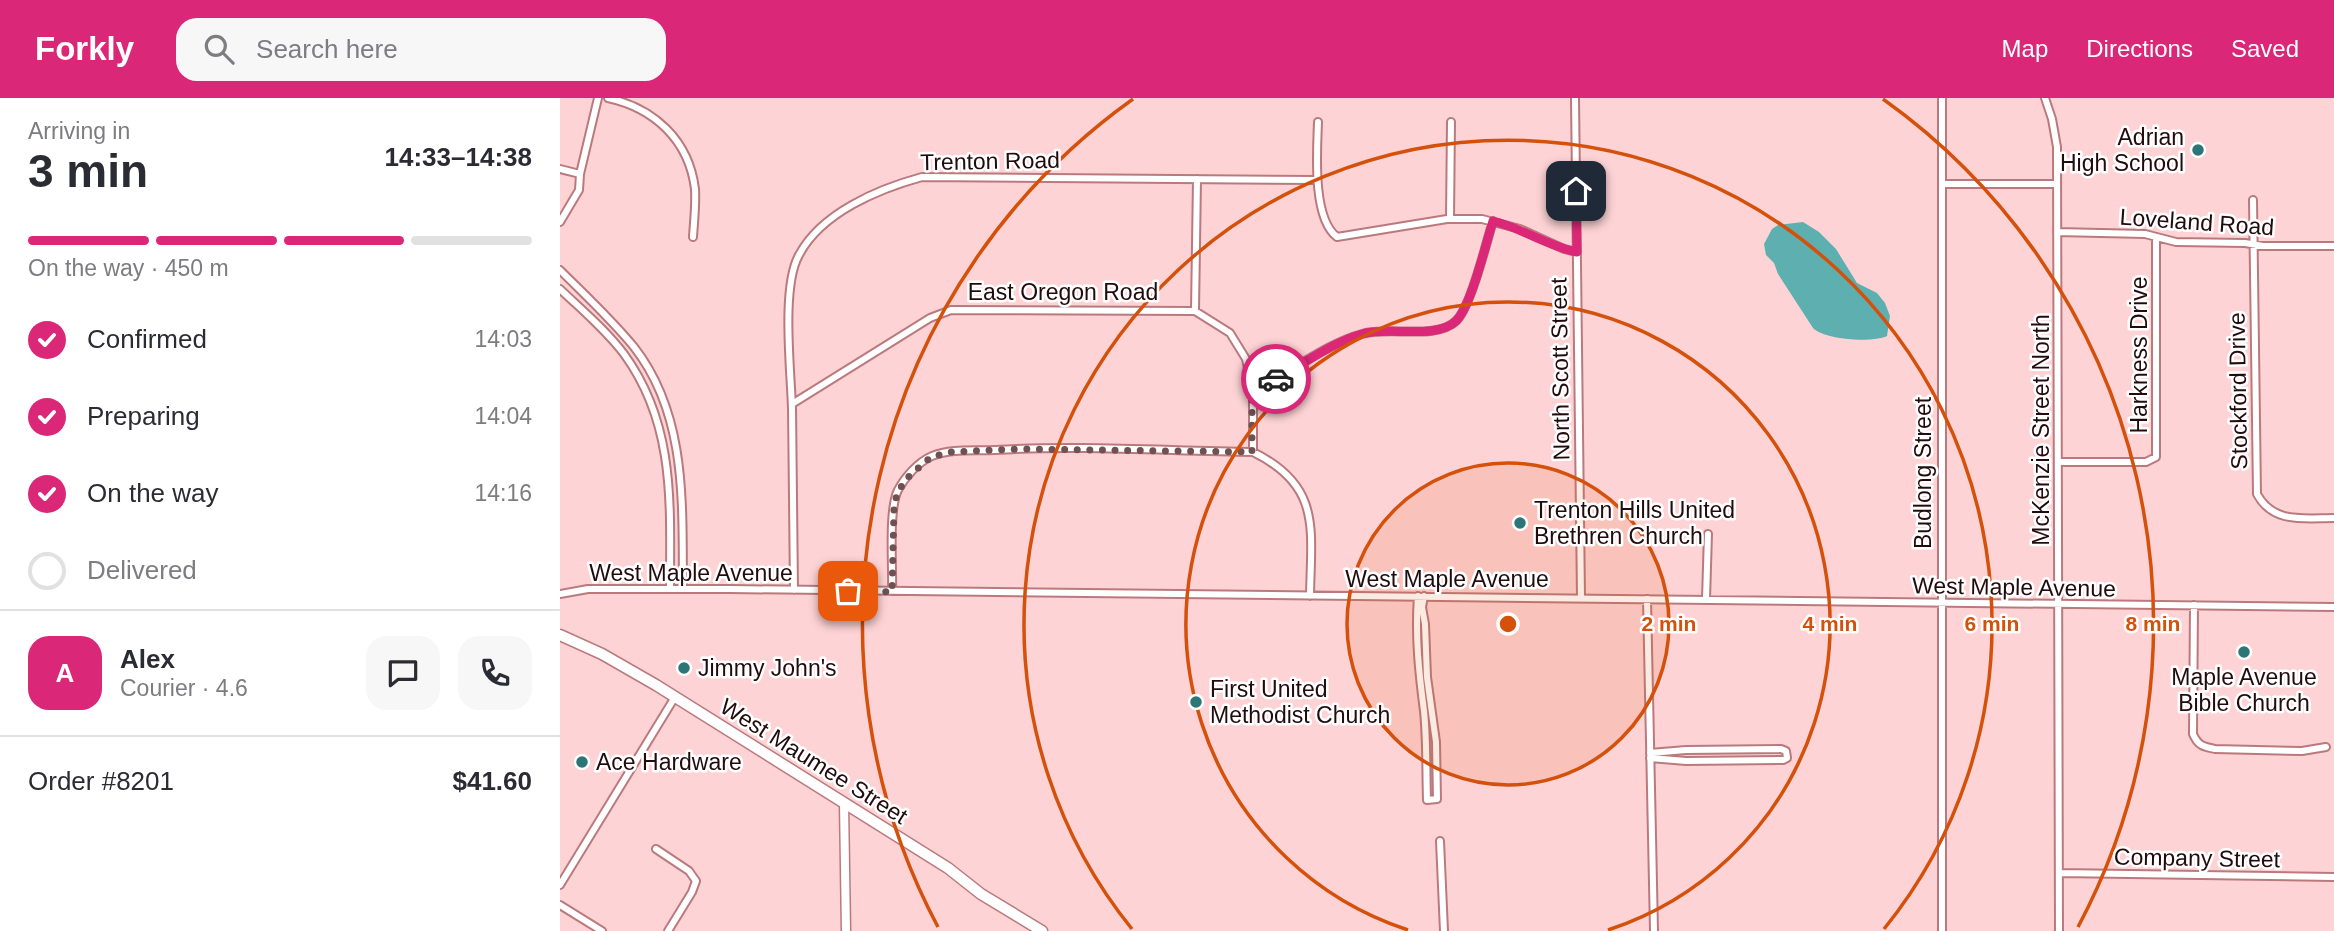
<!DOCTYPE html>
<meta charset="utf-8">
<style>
body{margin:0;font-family:Helvetica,sans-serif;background:#f7f7f7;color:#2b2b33;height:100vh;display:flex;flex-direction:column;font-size:26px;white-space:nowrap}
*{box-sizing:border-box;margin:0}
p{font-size:23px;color:#7c7c81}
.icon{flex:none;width:38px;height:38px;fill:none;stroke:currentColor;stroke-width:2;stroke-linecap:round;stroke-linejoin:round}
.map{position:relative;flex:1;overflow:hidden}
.details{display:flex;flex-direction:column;background:#fff;width:560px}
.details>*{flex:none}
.pin{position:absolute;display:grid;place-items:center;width:60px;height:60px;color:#fff;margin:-30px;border-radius:14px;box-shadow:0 4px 10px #0006}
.courier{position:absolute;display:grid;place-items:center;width:70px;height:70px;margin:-35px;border:5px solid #db2777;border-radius:50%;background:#fff;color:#222;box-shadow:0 2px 9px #0007}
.head em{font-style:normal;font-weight:600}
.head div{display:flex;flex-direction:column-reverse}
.head{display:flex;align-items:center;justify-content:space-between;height:119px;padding:0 28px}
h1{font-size:46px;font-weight:600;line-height:52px}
.bar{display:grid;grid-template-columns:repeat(4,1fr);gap:10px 7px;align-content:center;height:84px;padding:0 28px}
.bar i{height:9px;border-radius:5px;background:#e1e1e2}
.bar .current{background:#db2777}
.bar p{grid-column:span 4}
.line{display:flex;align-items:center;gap:18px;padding:0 28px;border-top:2px solid #e1e1e2}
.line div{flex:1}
.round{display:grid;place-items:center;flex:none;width:74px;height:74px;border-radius:21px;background:#f7f7f7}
ol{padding:0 28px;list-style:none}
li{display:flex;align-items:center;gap:21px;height:77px}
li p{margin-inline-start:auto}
li .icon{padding:7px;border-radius:50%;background:#db2777;color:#fff;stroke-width:4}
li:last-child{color:#7c7c81}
li i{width:38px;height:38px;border:4px solid #e1e1e2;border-radius:50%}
header{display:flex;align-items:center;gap:42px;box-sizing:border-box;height:98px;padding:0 35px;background:#db2777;color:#fff}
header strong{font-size:33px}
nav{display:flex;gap:38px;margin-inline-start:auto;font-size:24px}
.search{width:490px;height:63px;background:#f7f7f7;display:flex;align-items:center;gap:18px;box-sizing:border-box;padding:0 24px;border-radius:21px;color:#7c7c81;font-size:26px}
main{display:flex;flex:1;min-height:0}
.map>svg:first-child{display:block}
</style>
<header>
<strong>Forkly</strong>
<div class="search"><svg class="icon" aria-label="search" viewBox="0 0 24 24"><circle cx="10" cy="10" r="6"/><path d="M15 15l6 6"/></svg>Search here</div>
<nav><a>Map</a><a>Directions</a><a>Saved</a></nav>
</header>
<main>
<section class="details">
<div class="head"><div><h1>3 min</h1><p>Arriving in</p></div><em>14:33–14:38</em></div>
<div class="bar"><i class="current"></i><i class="current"></i><i class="current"></i><i></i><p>On the way · 450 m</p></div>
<ol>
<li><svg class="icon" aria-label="check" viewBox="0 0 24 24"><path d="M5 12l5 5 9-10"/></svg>Confirmed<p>14:03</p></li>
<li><svg class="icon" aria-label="check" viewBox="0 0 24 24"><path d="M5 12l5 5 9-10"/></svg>Preparing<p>14:04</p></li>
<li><svg class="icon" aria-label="check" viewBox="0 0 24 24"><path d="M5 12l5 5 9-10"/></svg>On the way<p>14:16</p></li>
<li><i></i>Delivered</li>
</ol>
<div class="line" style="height:126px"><b class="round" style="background:#db2777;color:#fff">A</b><div><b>Alex</b><p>Courier · 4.6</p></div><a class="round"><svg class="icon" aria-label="chat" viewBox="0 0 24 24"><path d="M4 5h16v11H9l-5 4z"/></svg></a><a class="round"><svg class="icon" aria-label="phone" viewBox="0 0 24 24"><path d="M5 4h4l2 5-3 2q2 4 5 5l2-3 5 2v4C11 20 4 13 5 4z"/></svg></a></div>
<div class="line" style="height:91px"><div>Order #8201</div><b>$41.60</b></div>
</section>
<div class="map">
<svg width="1774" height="833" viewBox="0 0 1774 833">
<rect width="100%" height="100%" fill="#fed3d5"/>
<path fill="#5eafb0" d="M1243,124L1259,134L1276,151L1297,185L1317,195L1325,205L1330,218L1327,238C1312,245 1265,242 1253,230L1218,176L1214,165L1206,157L1204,146L1212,131L1218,127Z"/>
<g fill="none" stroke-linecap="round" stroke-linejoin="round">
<g stroke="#ba7a7d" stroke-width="10">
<path id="minor" d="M48,0C94,10 129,42 135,91C136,107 134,123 133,139
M1015,0L1021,500
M1382,0V833
M1485,0L1492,21L1497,49L1499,833
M758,24C757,53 752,120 777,139L887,121H922L960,131L1004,151L1017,154
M0,71L20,76
M1382,86H1497
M1693,102L1697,396C1713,426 1744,420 1774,420
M890,121L891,24
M0,124L19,92L20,76L38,0
M1497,134L1585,136L1616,144L1685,145L1703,148H1774
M0,172C25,197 52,222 74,249C128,318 122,408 123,490
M0,191C22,212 46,232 64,256C116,327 110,408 110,491
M635,213L637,81
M693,293C727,277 767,245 802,236C828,228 877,242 896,223C911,209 926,145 933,123
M232,306L370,220L391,212L635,213L670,235L686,261L693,293V354
M1499,364H1586L1596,359V140
M234,492C233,431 233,371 232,311C231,273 221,189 239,157C261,115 318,91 362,79L757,82
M332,493C333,469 328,412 338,392C345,379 358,364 372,358C391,350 415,353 435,352C521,347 607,353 693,354C762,388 751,431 750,498
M0,496L28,491H170L1774,509
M858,498C855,538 859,575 864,613C867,643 866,672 867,702L877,701L876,644L867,579L865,526L862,509L864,498
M1087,501L1094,833
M1146,501L1148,436
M1634,507L1633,636C1638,648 1644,649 1655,651L1742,653L1766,649
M1090,655L1126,652L1221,651L1226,653L1227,660L1223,662L1126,663L1090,660
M880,743L884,833
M96,751L129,773L136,783L132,794L108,833
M1499,775L1774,779
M0,787L115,599
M0,807L42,833"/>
</g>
<g stroke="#ba7a7d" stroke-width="11">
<path id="tertiary" d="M284,705L286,833"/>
</g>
<g stroke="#ba7a7d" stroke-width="13">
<path id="primary" d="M0,537L42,556L96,587L388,770L421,796L482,833"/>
</g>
<use href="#minor" stroke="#fff" stroke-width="6"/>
<use href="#tertiary" stroke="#fff" stroke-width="8"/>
<use href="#primary" stroke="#fff" stroke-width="10"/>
</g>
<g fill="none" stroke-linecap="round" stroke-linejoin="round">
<path stroke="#6f5153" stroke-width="7" stroke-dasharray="0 12.6" d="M288,493L332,494L334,410L337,395L347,380L371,359L390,354L459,351L692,354V293L716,281"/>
<path stroke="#db2777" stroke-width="9" d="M716,281C744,266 771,245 802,236C828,228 876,242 896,223C911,209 926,145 933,123C962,130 987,148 1017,154L1016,93"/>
</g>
<circle cx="948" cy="526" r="161" fill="#d4510c" fill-opacity=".12"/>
<g fill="none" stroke="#d4510c" stroke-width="3.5">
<circle cx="948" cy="526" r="161"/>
<path d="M848 832A322 322 0 1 1 1048 832"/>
<path d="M572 831A484 484 0 1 1 1324 831"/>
<path d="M378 829A645 645 0 0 1 573 1M1323 1A645 645 0 0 1 1518 829"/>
</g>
<g fill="#2c7677" stroke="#fff" stroke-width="2.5">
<circle cx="1638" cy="52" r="7"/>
<circle cx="960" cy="425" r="7"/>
<circle cx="1684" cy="554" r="7"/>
<circle cx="124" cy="570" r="7"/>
<circle cx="636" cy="604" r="7"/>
<circle cx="22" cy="664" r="7"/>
</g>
<g text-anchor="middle" stroke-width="5" stroke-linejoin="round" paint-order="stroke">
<g font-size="23" fill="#220b0d" stroke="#fff" text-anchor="start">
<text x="1624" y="47" text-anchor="end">Adrian<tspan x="1624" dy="26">High School</tspan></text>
<text x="974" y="420">Trenton Hills United<tspan x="974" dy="26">Brethren Church</tspan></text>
<text x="138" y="578">Jimmy John's</text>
<text x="1684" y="587" text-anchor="middle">Maple Avenue<tspan x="1684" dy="26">Bible Church</tspan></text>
<text x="650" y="599">First United<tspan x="650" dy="26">Methodist Church</tspan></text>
<text x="36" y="672">Ace Hardware</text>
</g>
<g font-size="23" fill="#220b0d" stroke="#fff">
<text transform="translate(430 63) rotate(-1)" y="8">Trenton Road</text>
<text transform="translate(1637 124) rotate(4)" y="8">Loveland Road</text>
<text x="503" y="202">East Oregon Road</text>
<text transform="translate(1579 257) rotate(-90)" y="8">Harkness Drive</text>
<text transform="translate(1000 271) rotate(-91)" y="8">North Scott Street</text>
<text transform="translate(1678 293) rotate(-91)" y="8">Stockford Drive</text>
<text transform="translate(1481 332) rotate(-90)" y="8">McKenzie Street North</text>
<text transform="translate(1363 375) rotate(-90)" y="8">Budlong Street</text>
<text x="131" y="483">West Maple Avenue</text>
<text x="887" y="489">West Maple Avenue</text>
<text transform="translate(1454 489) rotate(1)" y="8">West Maple Avenue</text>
<text transform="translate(254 663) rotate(32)" y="8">West Maumee Street</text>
<text transform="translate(1637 760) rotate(1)" y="8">Company Street</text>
</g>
</g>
<circle cx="948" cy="526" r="10" fill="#d4510c" stroke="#fff" stroke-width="3.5"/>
<g font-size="21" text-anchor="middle" font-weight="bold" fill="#d4510c" stroke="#fff" stroke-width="5" stroke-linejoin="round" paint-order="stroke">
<text x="1109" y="533">2 min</text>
<text x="1270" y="533">4 min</text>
<text x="1432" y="533">6 min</text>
<text x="1593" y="533">8 min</text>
</g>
</svg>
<div class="pin" style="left:288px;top:493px;background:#ea580c"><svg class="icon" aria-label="bag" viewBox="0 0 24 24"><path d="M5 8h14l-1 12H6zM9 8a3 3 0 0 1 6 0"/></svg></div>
<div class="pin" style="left:1016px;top:93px;background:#1f2937"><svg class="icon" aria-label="home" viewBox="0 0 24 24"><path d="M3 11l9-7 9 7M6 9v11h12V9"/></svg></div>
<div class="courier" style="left:716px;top:281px"><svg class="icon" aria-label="car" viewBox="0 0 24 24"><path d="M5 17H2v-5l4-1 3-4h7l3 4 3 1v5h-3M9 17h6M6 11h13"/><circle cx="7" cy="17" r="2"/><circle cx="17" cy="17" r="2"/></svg></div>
</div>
</main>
